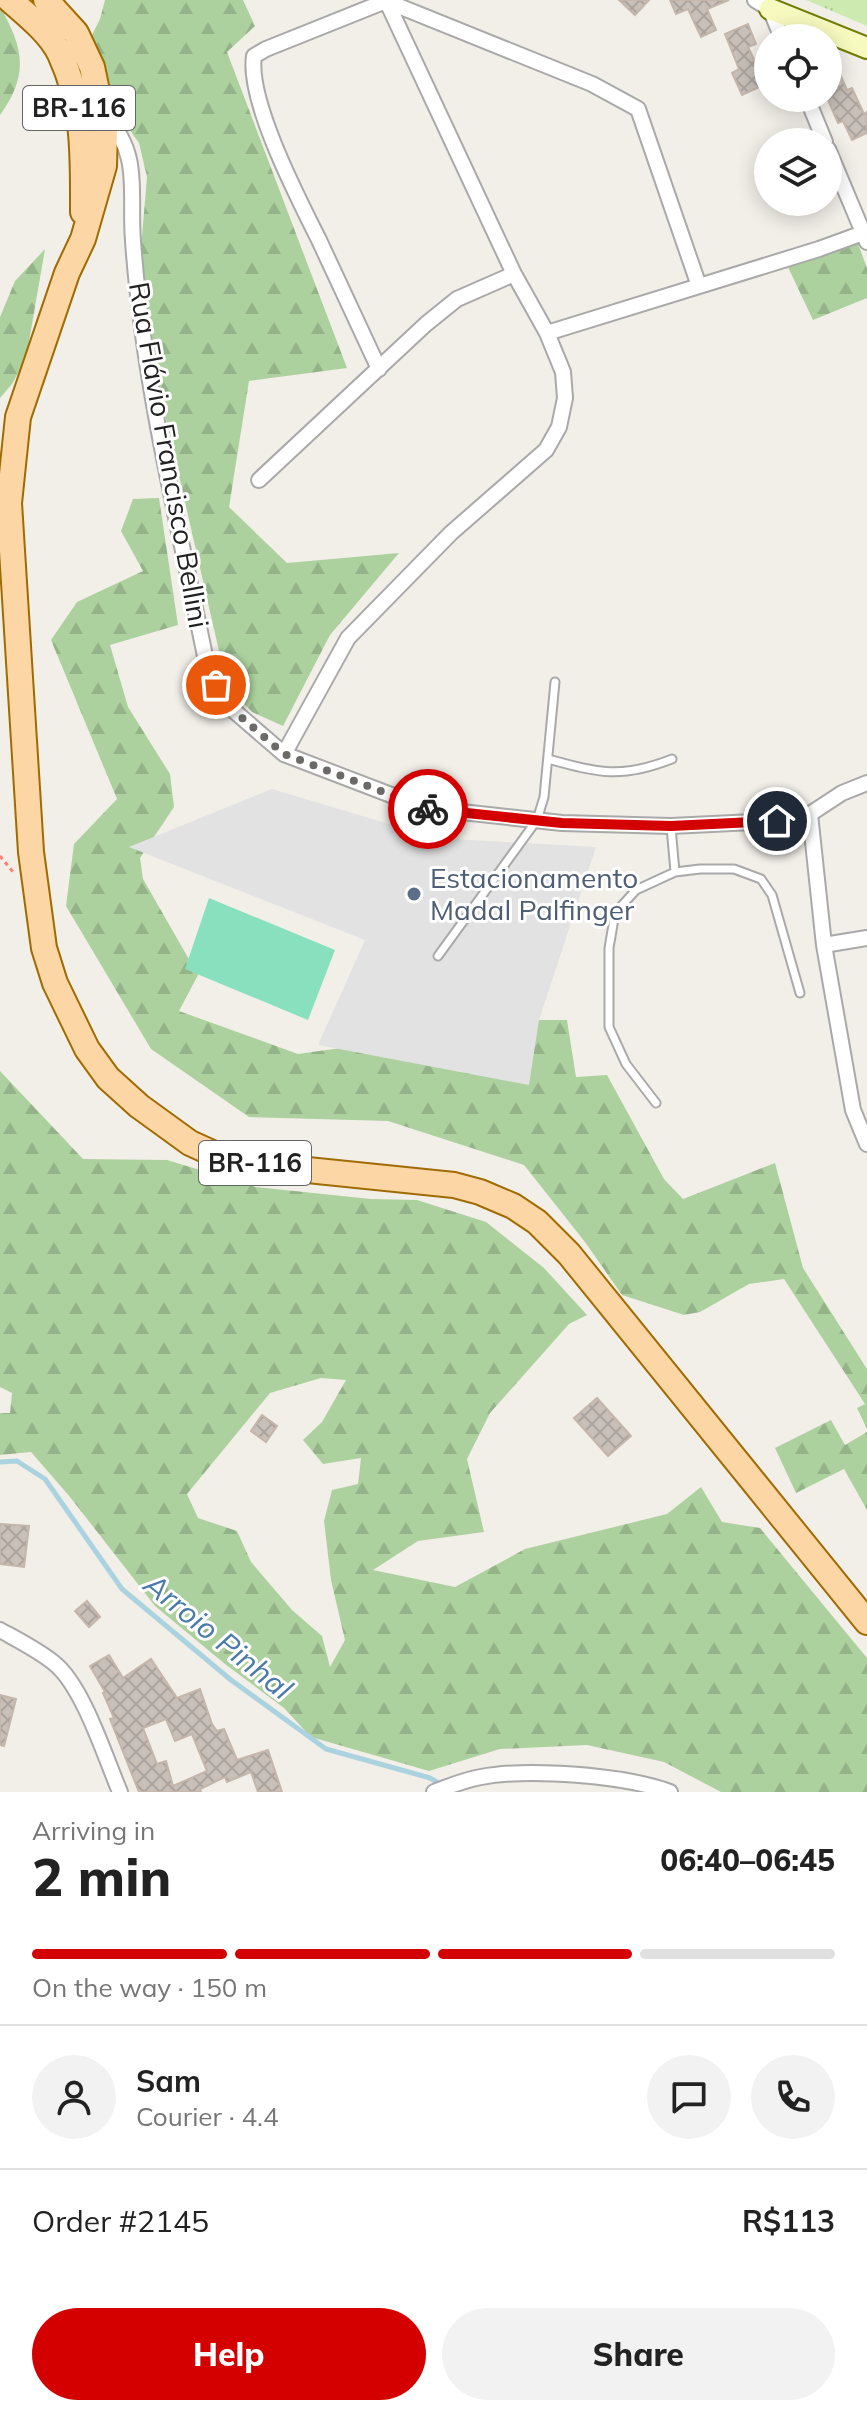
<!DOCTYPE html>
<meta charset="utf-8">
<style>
body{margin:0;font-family:Mulish,sans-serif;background:#f2f2f2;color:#222;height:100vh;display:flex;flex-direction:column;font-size:30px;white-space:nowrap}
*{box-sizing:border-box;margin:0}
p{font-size:26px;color:#767676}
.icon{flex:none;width:44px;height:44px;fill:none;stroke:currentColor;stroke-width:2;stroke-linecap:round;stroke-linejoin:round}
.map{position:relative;height:1792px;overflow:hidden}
.side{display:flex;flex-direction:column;background:#fff;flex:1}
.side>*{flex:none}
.buttons{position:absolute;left:754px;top:24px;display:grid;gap:16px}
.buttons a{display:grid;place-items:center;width:88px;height:88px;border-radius:50%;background:#fff;box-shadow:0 4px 20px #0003;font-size:40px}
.pin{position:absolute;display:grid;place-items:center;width:68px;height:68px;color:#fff;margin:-34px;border:4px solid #fff;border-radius:50%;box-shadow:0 2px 8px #0007}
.courier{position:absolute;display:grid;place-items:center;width:80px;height:80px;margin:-40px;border:6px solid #d40000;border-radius:50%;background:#fff;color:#222;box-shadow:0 2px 10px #0007}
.summary em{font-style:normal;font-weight:800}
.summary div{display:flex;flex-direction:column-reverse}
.summary{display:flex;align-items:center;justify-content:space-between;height:136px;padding:0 32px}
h1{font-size:52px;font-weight:800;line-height:60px}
.bar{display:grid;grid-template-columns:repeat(4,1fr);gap:12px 8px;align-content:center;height:96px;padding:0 32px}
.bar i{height:10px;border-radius:6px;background:#e0e0e0}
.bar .on{background:#d40000}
.bar p{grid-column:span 4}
.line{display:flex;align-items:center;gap:20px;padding:0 32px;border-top:2px solid #e0e0e0}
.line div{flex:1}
.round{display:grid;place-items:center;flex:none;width:84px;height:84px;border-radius:42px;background:#f2f2f2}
.button{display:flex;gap:16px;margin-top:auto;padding:16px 32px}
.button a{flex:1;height:92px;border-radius:48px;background:#d40000;color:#fff;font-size:32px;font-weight:800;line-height:92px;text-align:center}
.button a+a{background:#f2f2f2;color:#222}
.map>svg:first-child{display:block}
</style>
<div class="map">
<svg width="867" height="1792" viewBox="0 0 867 1792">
<defs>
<pattern id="grass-tufts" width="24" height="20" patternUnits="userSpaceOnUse" patternTransform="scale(2)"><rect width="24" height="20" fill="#cdebb0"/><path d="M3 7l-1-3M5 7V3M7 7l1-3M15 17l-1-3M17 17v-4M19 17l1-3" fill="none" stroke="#b0c997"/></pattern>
<pattern id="forest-firs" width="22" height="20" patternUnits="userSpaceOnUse" patternTransform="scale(2)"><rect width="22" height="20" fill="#add19e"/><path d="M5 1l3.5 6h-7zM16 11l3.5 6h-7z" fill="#95b388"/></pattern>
<pattern id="building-cross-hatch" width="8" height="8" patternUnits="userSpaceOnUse" patternTransform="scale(2)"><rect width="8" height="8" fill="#c7bfb8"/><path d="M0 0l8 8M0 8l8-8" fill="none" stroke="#aba49e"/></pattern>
</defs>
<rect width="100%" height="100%" fill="#f2efe9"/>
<path fill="url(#grass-tufts)" d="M806,0H867V26Z"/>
<path fill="url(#forest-firs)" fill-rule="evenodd" d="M105,0H243L255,26L227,52L347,368L249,381L229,507L287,563L399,553L330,635L283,726L252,712L227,686L156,375L141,248L147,177L139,143L110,102L108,80L92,35L100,19Z
M0,7C24,48 29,75 0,115Z
M857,241L867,268V298L813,320L787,265Z
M45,249L26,359L12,384L0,398V317L15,281Z
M159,498L178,625L110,645L128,707L170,774L174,807L140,858L143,879L198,975L179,1011L298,1054L539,1020H567L576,1077L607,1075L664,1179L683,1199L775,1163L803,1268L867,1369V1429L857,1408L865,1404L784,1279L749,1284L700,1312L684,1315L622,1295L585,1242L524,1165L388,1121L249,1117L151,1049L66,906L74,844L117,799L51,640L77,602L143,571L121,531L133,499Z
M0,1071L83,1159L167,1160L256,1187L371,1199L417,1200L486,1222L544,1268L587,1315L569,1324L490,1413L467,1459L484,1532L418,1541L373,1570L455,1587L525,1549L667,1514L701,1487L722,1522L760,1528L867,1658V1792H721L664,1762L587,1745L500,1749L429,1771L311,1737L284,1708L225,1664L155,1606L70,1497L31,1452L0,1455V1413H10L12,1393L0,1387ZM321,1378L346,1380L322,1422L303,1440L323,1464L361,1458L358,1484L332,1490L324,1521L331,1580L345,1640L330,1667L322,1636L292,1610L251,1562L237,1531L198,1518L187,1494L270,1393Z
M831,1420L845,1445L867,1432V1510L844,1469L796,1493L775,1448Z"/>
<path fill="#88e0be" d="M209,898L335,950L308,1020L185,969Z"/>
<path fill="#e2e2e2" d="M272,789L436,838L596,847L539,1020L529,1085L318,1045L365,940L129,847Z"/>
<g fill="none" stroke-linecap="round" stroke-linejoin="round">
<path stroke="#aad3df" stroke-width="5" d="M0,1462L17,1461L45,1479L122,1589L231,1680L326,1749L430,1778L442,1785"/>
</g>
<path fill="url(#building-cross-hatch)" stroke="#c4b6ab" stroke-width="2" fill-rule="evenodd" d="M619,0H649L635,15Z
M670,0H729L707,9L716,30L701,37L688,9L676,14Z
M748,24L756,44L748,47L766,84L742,95L732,73L739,69L725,34Z
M828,47L847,90L852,88L864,114L867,112V133L852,140L843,121L838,123L828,100Z
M597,1398L631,1436L608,1456L574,1418Z
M262,1415L277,1426L266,1442L251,1431Z
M0,1524L29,1526L24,1567L0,1564Z
M87,1601L100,1617L89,1627L75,1611Z
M109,1655L123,1678L151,1659L177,1698L200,1689L212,1724L217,1731L224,1729L237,1760L268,1750L282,1792H258L251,1772L227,1782L225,1777L200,1789L201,1792H139L110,1719L114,1718L103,1693L105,1692L90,1666ZM166,1719L175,1741L192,1734L207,1771L173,1786L166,1761L157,1764L143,1728Z
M0,1695L16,1699L4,1746L0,1745Z"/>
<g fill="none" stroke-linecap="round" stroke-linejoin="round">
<g stroke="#a9a9a9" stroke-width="11">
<path id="lane" d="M548,759C599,773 621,779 672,759
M671,827L675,872
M438,956L537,820L544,797L555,682
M656,1103L626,1064L609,1027V948L615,913L636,890L675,872L700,869H734L761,879L772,895L800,993"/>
</g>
<g stroke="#a9a9a9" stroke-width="18">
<path id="street" d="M386,0L514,274L547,333
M755,0L770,9L782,38
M386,1L592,84L638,109L699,286
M807,98L825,142
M105,116C142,154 129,193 133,241C143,384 179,526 207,666L226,704L284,754L425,808L562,823L671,826L777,821L810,814L842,793L867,783
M828,149L867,242
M379,369C359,326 339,283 319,240C298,198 247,100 254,56L266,49L386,1
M259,480L426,324L457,299L514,274
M284,754L348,638L451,533L546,450L559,427L565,398L563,372L547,333L819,249L863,233
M810,814L824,945L853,1110L867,1144
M824,945L867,938
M0,1630C18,1640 38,1650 54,1663C83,1686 105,1757 120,1792
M434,1792C449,1786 465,1780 481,1777C529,1768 624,1775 670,1792"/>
</g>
<g stroke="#707d05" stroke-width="24">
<path id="secondary" d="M770,9L867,48"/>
</g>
<g stroke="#a06b00" stroke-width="28">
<path id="primary" d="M10,0C27,15 50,33 60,54C85,108 83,155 83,212
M46,0L76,33L92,67L105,129L104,166L83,239L67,273L18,417L9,503L31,852L44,948L55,983L87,1049L108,1078L139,1106L190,1143L221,1157L288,1168L454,1185L480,1192L513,1206L537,1222L569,1254L867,1622"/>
</g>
<path stroke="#fa8072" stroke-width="3" stroke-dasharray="4 4" stroke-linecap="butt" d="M0,856L13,872"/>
<use href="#lane" stroke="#fff" stroke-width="7"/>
<use href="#street" stroke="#fff" stroke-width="14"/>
<use href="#secondary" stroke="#f7fabf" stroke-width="20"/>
<use href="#primary" stroke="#fcd6a4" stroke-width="24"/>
</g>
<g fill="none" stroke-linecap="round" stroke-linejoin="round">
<path stroke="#6b6a68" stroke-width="8" stroke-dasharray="0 14.4" d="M216,685L226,704L284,754L428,809"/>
<path stroke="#d40000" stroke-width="10" d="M428,809L562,823L671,826L777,821"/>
</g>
<circle fill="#5c6f8a" stroke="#fff" stroke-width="3" cx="414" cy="894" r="8"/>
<g text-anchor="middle" stroke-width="6" stroke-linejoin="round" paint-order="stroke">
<g fill="#fff" stroke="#646464" stroke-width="2">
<rect x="23" y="86" width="112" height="44" rx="6"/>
<rect x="199" y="1141" width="112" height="44" rx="6"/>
</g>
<g font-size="26" font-weight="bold" fill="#222">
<text x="79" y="117">BR-116</text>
<text x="255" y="1172">BR-116</text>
</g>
<g font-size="28" fill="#222" stroke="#fff">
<text transform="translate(169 455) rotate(80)" y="10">Rua Flávio Francisco Bellini</text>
</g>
<g font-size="28" fill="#4e5e75" stroke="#fff" text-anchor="start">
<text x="430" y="888">Estacionamento<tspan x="430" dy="32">Madal Palfinger</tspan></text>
</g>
<g font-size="30" font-style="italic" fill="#4a7aab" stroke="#fff">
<text transform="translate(218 1637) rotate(39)" y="10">Arroio Pinhal</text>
</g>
</g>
</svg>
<div class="buttons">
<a><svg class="icon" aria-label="locate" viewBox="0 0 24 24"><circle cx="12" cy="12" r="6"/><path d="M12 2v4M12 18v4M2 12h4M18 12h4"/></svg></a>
<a><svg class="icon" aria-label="layers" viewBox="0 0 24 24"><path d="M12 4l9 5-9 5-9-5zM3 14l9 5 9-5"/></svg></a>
</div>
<div class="pin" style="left:216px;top:685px;background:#ea580c"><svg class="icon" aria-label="bag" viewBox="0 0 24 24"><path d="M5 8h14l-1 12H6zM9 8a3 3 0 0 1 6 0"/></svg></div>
<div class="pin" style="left:777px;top:821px;background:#1f2937"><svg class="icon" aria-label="home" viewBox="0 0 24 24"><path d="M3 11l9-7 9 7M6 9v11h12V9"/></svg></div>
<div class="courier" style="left:428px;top:809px"><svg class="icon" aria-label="bike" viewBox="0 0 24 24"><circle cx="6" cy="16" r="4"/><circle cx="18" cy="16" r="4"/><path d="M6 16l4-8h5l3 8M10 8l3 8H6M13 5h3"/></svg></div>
</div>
<section class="side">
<div class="summary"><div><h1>2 min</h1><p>Arriving in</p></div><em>06:40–06:45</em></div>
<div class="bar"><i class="on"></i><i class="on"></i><i class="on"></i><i></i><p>On the way · 150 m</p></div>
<div class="line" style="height:144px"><a class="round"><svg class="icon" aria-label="person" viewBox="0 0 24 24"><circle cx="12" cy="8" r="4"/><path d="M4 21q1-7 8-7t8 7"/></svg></a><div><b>Sam</b><p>Courier · 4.4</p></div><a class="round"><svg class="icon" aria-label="chat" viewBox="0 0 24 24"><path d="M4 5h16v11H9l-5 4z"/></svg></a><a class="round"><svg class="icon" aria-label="phone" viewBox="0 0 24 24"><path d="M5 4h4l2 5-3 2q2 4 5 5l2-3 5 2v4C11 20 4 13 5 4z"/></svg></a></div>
<div class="line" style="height:104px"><div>Order #2145</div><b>R$113</b></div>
<div class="button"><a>Help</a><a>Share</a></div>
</section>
